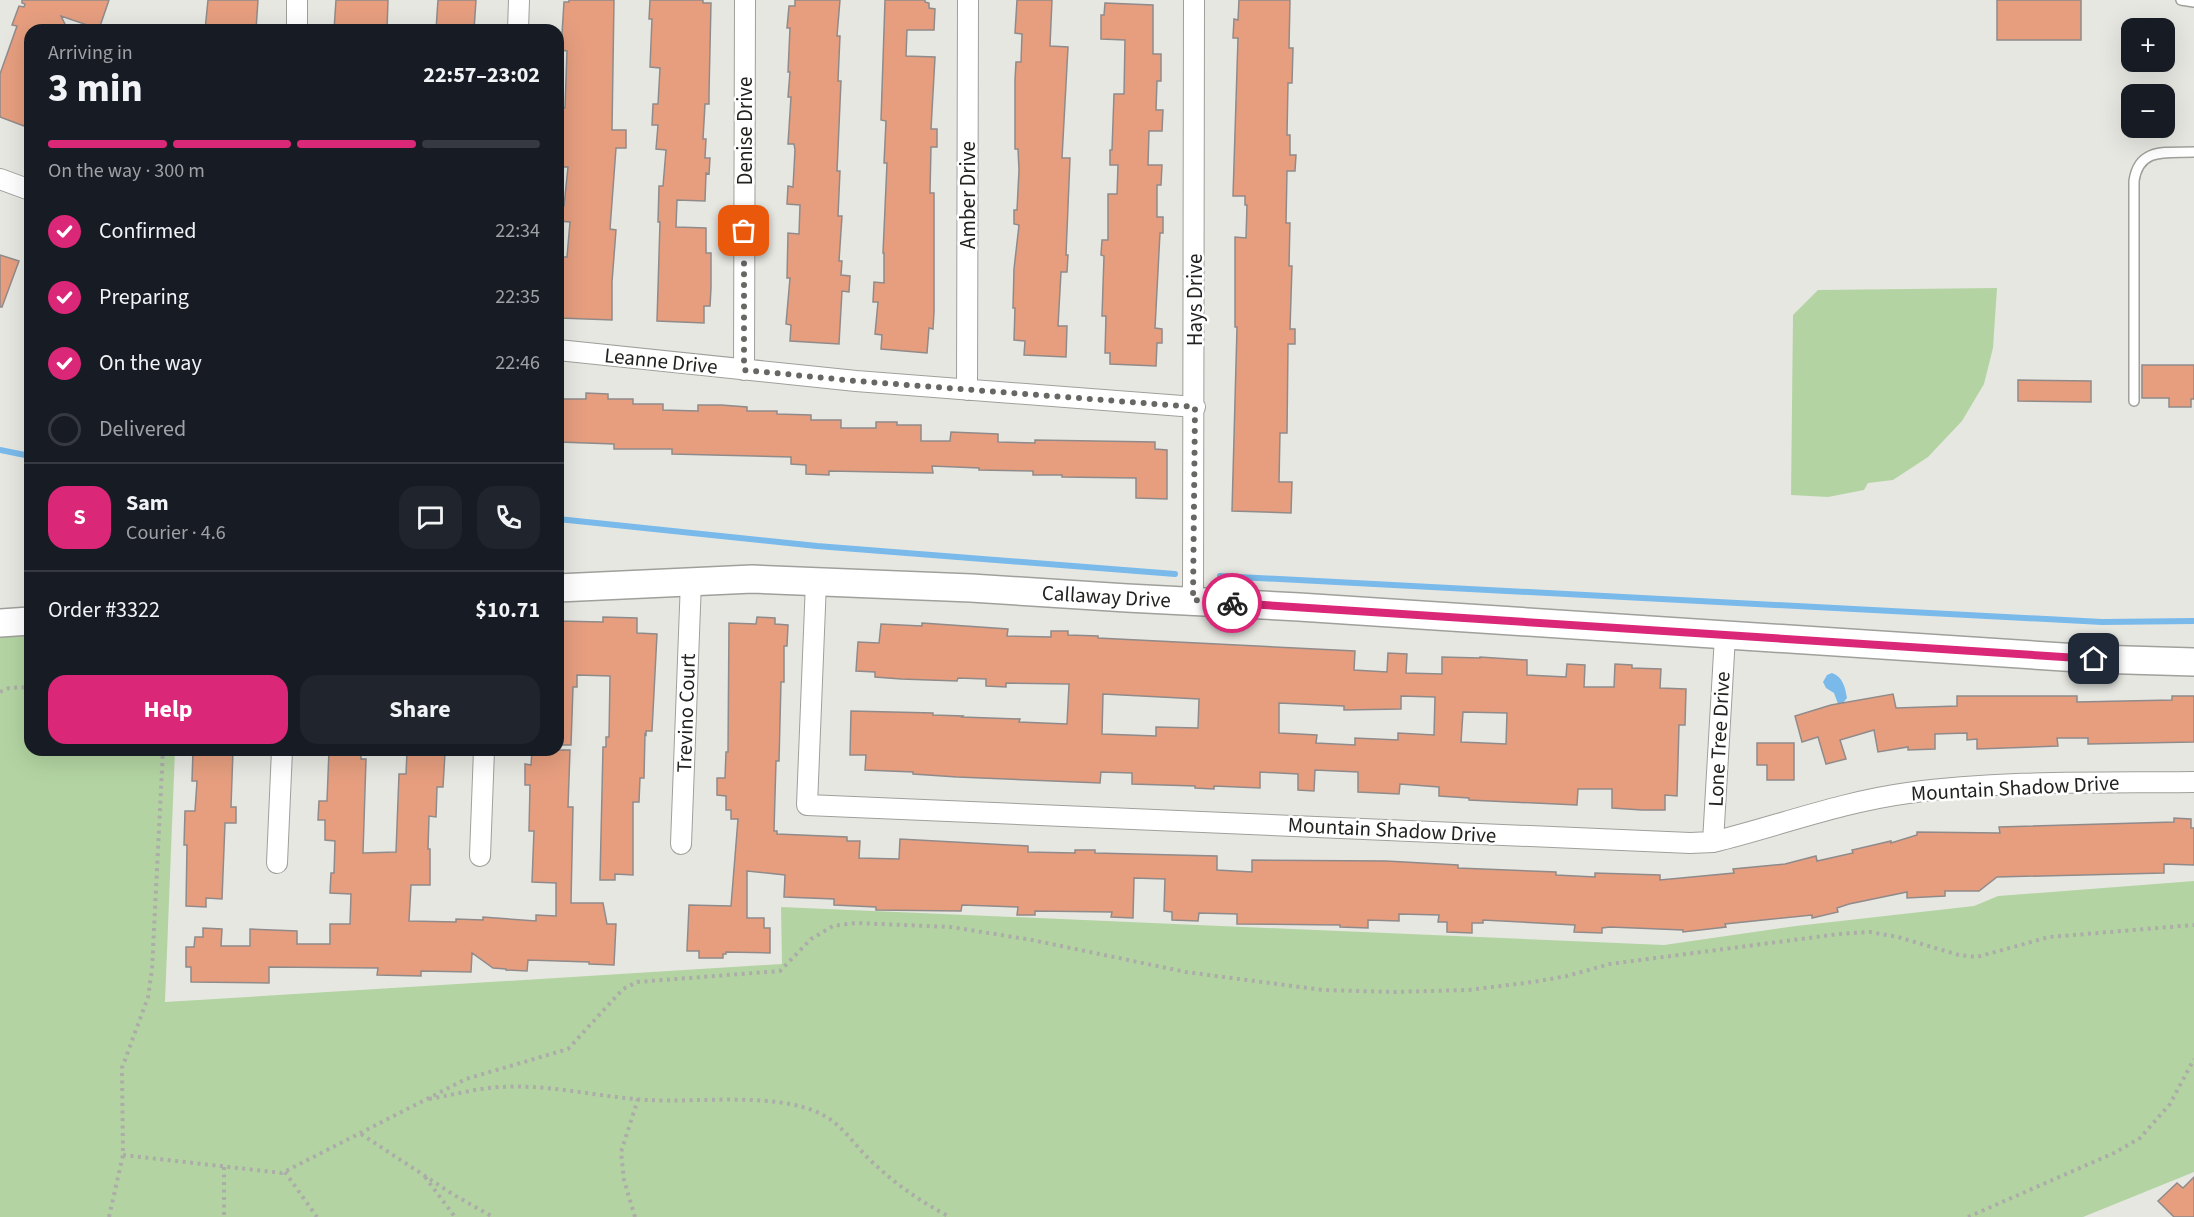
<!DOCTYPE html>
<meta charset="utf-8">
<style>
body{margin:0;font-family:"Source Sans 3",sans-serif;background:#20242c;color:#f1f3f6;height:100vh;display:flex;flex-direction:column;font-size:22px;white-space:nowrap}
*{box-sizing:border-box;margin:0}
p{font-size:20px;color:#9ea1a6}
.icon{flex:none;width:33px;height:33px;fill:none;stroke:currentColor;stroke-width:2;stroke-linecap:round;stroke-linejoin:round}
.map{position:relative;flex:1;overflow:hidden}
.details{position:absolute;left:24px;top:24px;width:540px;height:732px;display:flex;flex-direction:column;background:#171b24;border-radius:18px;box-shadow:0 6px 24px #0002}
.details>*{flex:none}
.tools{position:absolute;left:2121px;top:18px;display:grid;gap:12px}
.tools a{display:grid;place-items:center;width:54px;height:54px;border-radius:12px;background:#171b24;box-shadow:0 6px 24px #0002;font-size:30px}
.pin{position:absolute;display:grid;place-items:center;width:51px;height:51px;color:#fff;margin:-26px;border-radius:12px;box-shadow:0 3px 9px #0006}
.courier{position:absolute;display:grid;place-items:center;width:60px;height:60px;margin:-30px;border:4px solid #db2777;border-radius:50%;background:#fff;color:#222;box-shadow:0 2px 8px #0007}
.head em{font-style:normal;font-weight:700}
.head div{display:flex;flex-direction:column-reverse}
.head{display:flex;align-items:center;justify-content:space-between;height:102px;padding:0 24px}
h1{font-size:39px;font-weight:700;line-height:45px}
.bar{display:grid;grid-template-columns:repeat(4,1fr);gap:9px 6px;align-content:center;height:72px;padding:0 24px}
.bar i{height:8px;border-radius:4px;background:#363941}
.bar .active{background:#db2777}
.bar p{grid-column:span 4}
.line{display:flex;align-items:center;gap:15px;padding:0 24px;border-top:2px solid #363941}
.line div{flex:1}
.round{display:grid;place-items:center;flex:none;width:63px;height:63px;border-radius:18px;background:#20242c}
ol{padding:0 24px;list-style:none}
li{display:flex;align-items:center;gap:18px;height:66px}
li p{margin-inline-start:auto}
li .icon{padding:6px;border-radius:50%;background:#db2777;color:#fff;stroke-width:4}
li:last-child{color:#9ea1a6}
li i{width:33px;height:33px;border:3px solid #363941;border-radius:50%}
.primary-button{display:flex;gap:12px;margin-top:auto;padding:12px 24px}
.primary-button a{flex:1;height:69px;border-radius:18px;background:#db2777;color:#fff;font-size:24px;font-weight:700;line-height:69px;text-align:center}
.primary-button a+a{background:#20242c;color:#f1f3f6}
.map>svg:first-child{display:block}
</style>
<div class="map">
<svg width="2194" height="1217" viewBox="0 0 2194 1217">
<rect width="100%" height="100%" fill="#e7e7e2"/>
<path fill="#b3d4a2" d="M1997,288L1993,348L1984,384L1962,421L1928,457L1893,480L1868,483L1864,490L1828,497L1791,495L1793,315L1818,290Z
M30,621V750H175L165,1002L782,964L781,907L1664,945L1796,926L1974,906L1998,896L2194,881V1172L2083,1217H0V623Z"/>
<path fill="#79baeb" d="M1832,673C1843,677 1845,687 1847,698L1843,703L1838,704L1834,693L1826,688L1823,682L1827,675Z"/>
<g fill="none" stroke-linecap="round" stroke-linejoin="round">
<path stroke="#79baeb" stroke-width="6" d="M0,450L30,456
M558,519L817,546L1175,574
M1220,576L2102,622L2194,621"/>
</g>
<path fill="#e69e7f" stroke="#908b8a" stroke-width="1.5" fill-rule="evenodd" d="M22,0H109L99,29L61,16L68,30H30V109L24,126L0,117V74L17,26L12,25L19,6L24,7L25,4L22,3Z
M208,0H258L256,30H205Z
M336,0H388L387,30H334Z
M438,0H476L474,30H436Z
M569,0H614L612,130H626V148H616L610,229L616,230L612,282V320L560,318L561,272H558L559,257H567L570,222L558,221V206H564L568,167H561L562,108H565L567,51L561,50L564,2H569Z
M650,0H703V3H711L709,93V104H705L703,139H706L705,158H710L709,174L706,173L705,201L677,200L676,227L706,228V253H711V288L710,306H704V323L657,321L660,222H658L659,186H663L666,150L656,149L658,125H652L653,104H658L660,68L650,67L652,19H649Z
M795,0H840L837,36H840L838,81H841L837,171H840L838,216H842L839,261H842L841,275L850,276L849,292L842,291L839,344L790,341L791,325L786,324L790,278H787L788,233L799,234L800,205L787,204L788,186L793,187L795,150L794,144H788L791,97H788L790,72H788L790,28H787L789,6H795Z
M885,0H925V2L929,3V8L935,9L934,30H907L906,56L935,57L931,129H937V147H931L930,193H934V312L933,329L929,328L927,353L881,349L882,335L875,334L878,302H873L874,282L884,283V253H883L887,163H884L886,121L881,120Z
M1017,0H1052L1050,46L1068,47L1062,158H1070L1066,255H1068L1067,272H1061L1058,326H1067L1066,357L1024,355L1025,341L1014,340L1015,308H1013L1014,269L1019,225L1014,224V210H1017L1019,170L1018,149H1015V80L1016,62H1021L1022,34L1015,33Z
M1239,0H1290L1289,48H1293L1292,83H1288L1287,135H1290V155H1296L1295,171H1287L1286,223H1290L1289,266H1292L1290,329H1295V344H1288L1287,433H1280L1279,482H1292L1291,513L1232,511L1237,327H1235V237L1246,238L1247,205H1245V196H1233L1238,38H1233L1234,19L1238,20Z
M1997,0H2081V40H1997Z
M1105,3L1153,5V54H1161V81H1157L1156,110H1163L1162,131H1149L1148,165H1162L1161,185H1157V217H1163V233H1160L1155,328L1162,329V343H1157L1156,366L1110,364V353H1105L1106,316H1102L1104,256L1101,255L1102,240H1108V194H1117L1118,165H1110V150H1112L1114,94H1124L1125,40L1101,39V15H1104Z
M0,255L19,261L2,307H0Z
M2142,365H2194V399H2191V407H2169V398H2142Z
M2018,380L2091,381V402L2018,401Z
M586,393L608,394V399H633V404H663V410L698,411V405H721L747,407V411H777V414L811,415V420H841V428H876V422H897V425H921V441H950L951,432L998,434V442L1035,443V440L1155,442V449L1167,450V499L1136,498V478L1062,477V475H1033V471L979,470V468L932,466L933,473L829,471V475L806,474V465L791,464V457L672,454V449H614V444L559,442L561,399H586Z
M603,617L637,618V633L657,634L652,731H646V735L645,734L644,778H640L639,802H633V875L615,874V880H600L603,747H606V737H609L610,676L577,675V687H573L571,745H558V621L603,622Z
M757,617L775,618V624L788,625L787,646H784V682H781L779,761H776L774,831H777V834L847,837V841H860L859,858L899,859L900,839L1028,846V852L1075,853V850H1095V853L1217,856V870L1252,872V860L1386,861L1458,865V868L1556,872V875L1595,877V873L1660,875V880L1734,873L1733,869L1785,864L1816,856L1817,861L1853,853L1852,850L1891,841V843L1917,835V832L2000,833L1999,827L2174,822V818L2191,819V828H2194V865L2164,864V873L1997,877L1979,891H1945V896L1907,898V892L1849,904L1837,908L1838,912L1812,918V915L1725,924L1726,927L1683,932V930L1610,927L1602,928V933L1574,932L1575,925L1483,920V923H1472V933L1447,932V922H1438L1439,915L1399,914V921L1368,920V928L1340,927V925L1237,924V914L1199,913L1198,921L1172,920V912L1164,911L1165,879L1134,878L1133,918L1111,917L1112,912L1035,911V915H1017L1018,907L962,905L961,911L876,910V907L834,905V899L784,897L785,875L747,871V918H764V928H770V953L726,952V954H723V958H699V951H687L689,905L731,906L738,819H731V810H726V796L717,795V778H725L726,752H728L729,623L756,624Z
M922,623L1008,629L1007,636L1051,637V631H1068V635L1098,636V638L1355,651L1354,670L1387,672L1388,653L1407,654L1406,673L1442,674V657L1480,658V657L1527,660V675L1566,677L1567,664L1585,665L1584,687H1614L1615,664L1632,665V668L1661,669L1660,688L1686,689L1685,725H1679L1677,796L1665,795V810H1642L1612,808V789H1578L1577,805L1469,800V798L1439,796V787L1400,784L1399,794L1358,792V772L1315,770L1314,791L1298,790V774L1260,772V788L1214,786V789L1195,788V786L1132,784V773L1101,772L1100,783L957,777L913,774V772L865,770L866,755H850L851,711L933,713V715L963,716L962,717L1020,719L1019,722L1067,724L1069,684L1006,683V687L986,686V679L958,678L957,681L901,679L875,677V672L856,671L858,642L879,643L881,624L922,626ZM1103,694L1199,699L1198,728L1156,727V736L1102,734ZM1401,696L1435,697L1434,735L1398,733V740L1355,738V745L1316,743L1317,735L1279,733V703L1344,706V710L1401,709ZM1463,712L1507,713L1506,744L1461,742Z
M1893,694L1896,708L1957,706V696H2077V702L2172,700V696H2194V742L2088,744V738H2057L2058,746L1977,749V739L1967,740V733L1935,734V749L1908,750V747L1878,752L1874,730L1840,740L1846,759L1826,764L1818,737L1802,742L1795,716L1831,705Z
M1757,743H1794V780H1767V765H1757Z
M193,750H233L231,807H236V823H225L222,899L206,898V907L186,906L187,845H184L185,811H195L197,781H192Z
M329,750H361V759H366L363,853L396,852L399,774H406L407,752L445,753L443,787H437L436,817L429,816L428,849H430V885H411L409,921L456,922V919L483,920V917L536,921V915L556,916V883L532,882L534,831H529L530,785H525V764L531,765L532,750H570L568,807H573L571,903H603L607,924H616L614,965L589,964V962L528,960L527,971L506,970V969L493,968L472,953L471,972L421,971V976L377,975L378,968L269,967V983L191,982V967H186V947H194L195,937H203V928L222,929L221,946H250V929L297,931V944H330V924H350L351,894L330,893L331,873H334L335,841L325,840V820H318L319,801H327Z
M2194,1177V1217H2174L2158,1201L2177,1183L2183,1188Z"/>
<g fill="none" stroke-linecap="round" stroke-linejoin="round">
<g stroke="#a09f9b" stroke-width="12">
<path id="lane" d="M2181,0L2194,2
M2134,401V181C2139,147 2166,153 2194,152"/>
</g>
<g stroke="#a09f9b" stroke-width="22">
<path id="street" d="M297,0V30
M518,30L519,0
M0,179L30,190
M558,350L856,381L1195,407
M744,370L745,0
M967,390L968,0
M816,582L807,805L1690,843L1713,842C1778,826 1841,802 1908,793C2002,780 2099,783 2194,782
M1193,600L1194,0
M1713,842L1725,636
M681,844L691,581
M480,856L484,750
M277,863L282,750"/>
</g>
<g stroke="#a09f9b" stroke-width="30">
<g id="secondary">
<path id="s1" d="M558,588L752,579L971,588L1127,598L1299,607L2094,659L2194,662"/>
<path d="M0,623L30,621"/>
</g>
</g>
<path stroke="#acaca8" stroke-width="4" stroke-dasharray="3 4.5" stroke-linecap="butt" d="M0,692L9,688L30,687
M429,1099C453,1095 477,1088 501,1087C550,1084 598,1097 647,1100C698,1103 778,1091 823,1115C842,1125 854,1144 869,1159C894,1183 919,1201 950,1217
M361,1134L454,1195L493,1217
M123,1155L282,1173L466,1079L568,1049L623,989L637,982L780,971L811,939L833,926L855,923L951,927L1032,940L1186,972L1323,990L1394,992L1468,990L1533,982L1567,976L1610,964L1839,934L1870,932L1898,937L1959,955L1977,957L2049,937L2194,925
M224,1167V1217
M285,1172L317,1217
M425,1177L455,1217
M109,1217L123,1155L122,1068L148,997L152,969L163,750
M635,1217L624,1180L621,1152L638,1099
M1968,1217L2114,1153L2140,1138L2170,1104L2194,1059"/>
<use href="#lane" stroke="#fff" stroke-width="9"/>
<use href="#street" stroke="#fff" stroke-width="20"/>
<use href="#secondary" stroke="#fff" stroke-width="27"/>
</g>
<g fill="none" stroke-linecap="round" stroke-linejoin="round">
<path stroke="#676764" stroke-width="6" stroke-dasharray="0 10.8" d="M744,231V370L856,381L1195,407L1193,600L1232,603"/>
<path stroke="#db2777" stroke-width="8" d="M1232,603L2094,659"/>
</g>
<g text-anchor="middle" stroke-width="5" stroke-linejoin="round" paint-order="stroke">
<g font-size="21" fill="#222220" stroke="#fff">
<text transform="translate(745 131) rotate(-90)" y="7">Denise Drive</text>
<text transform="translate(968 195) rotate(-90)" y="7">Amber Drive</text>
<text transform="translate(1195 300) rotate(-90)" y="7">Hays Drive</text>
<text transform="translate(661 361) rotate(6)" y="7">Leanne Drive</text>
<text dy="7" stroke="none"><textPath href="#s1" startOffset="549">Callaway Drive</textPath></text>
<text transform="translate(686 713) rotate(-88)" y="7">Trevino Court</text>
<text transform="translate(1719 739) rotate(-87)" y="7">Lone Tree Drive</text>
<text transform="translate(2015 788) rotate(-3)" y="7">Mountain Shadow Drive</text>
<text transform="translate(1392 830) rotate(3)" y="7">Mountain Shadow Drive</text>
</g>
</g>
</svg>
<div class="tools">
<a>+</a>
<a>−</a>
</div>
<div class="pin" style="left:744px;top:231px;background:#ea580c"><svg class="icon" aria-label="bag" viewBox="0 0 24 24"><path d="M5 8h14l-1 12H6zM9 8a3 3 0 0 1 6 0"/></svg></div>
<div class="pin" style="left:2094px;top:659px;background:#1f2937"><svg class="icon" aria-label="home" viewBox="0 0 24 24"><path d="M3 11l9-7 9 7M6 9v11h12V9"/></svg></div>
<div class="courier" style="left:1232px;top:603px"><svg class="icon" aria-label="bike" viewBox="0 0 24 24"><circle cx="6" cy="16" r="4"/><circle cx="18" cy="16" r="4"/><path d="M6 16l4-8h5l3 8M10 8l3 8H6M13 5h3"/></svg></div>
<section class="details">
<div class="head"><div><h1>3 min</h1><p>Arriving in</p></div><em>22:57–23:02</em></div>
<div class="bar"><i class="active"></i><i class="active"></i><i class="active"></i><i></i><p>On the way · 300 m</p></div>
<ol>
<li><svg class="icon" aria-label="check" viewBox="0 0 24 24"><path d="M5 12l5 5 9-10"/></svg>Confirmed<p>22:34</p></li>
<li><svg class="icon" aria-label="check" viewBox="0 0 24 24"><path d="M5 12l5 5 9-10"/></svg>Preparing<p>22:35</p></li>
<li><svg class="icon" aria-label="check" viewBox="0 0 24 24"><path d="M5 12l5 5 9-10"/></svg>On the way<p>22:46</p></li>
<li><i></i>Delivered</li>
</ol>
<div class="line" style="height:108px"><b class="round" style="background:#db2777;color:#fff">S</b><div><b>Sam</b><p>Courier · 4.6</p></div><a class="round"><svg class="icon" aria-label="chat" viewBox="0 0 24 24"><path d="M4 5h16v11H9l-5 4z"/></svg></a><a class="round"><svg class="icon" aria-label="phone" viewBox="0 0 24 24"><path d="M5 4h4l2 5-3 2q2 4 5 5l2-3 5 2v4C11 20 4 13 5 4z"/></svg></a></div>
<div class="line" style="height:78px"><div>Order #3322</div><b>$10.71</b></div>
<div class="primary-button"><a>Help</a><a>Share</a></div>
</section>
</div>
